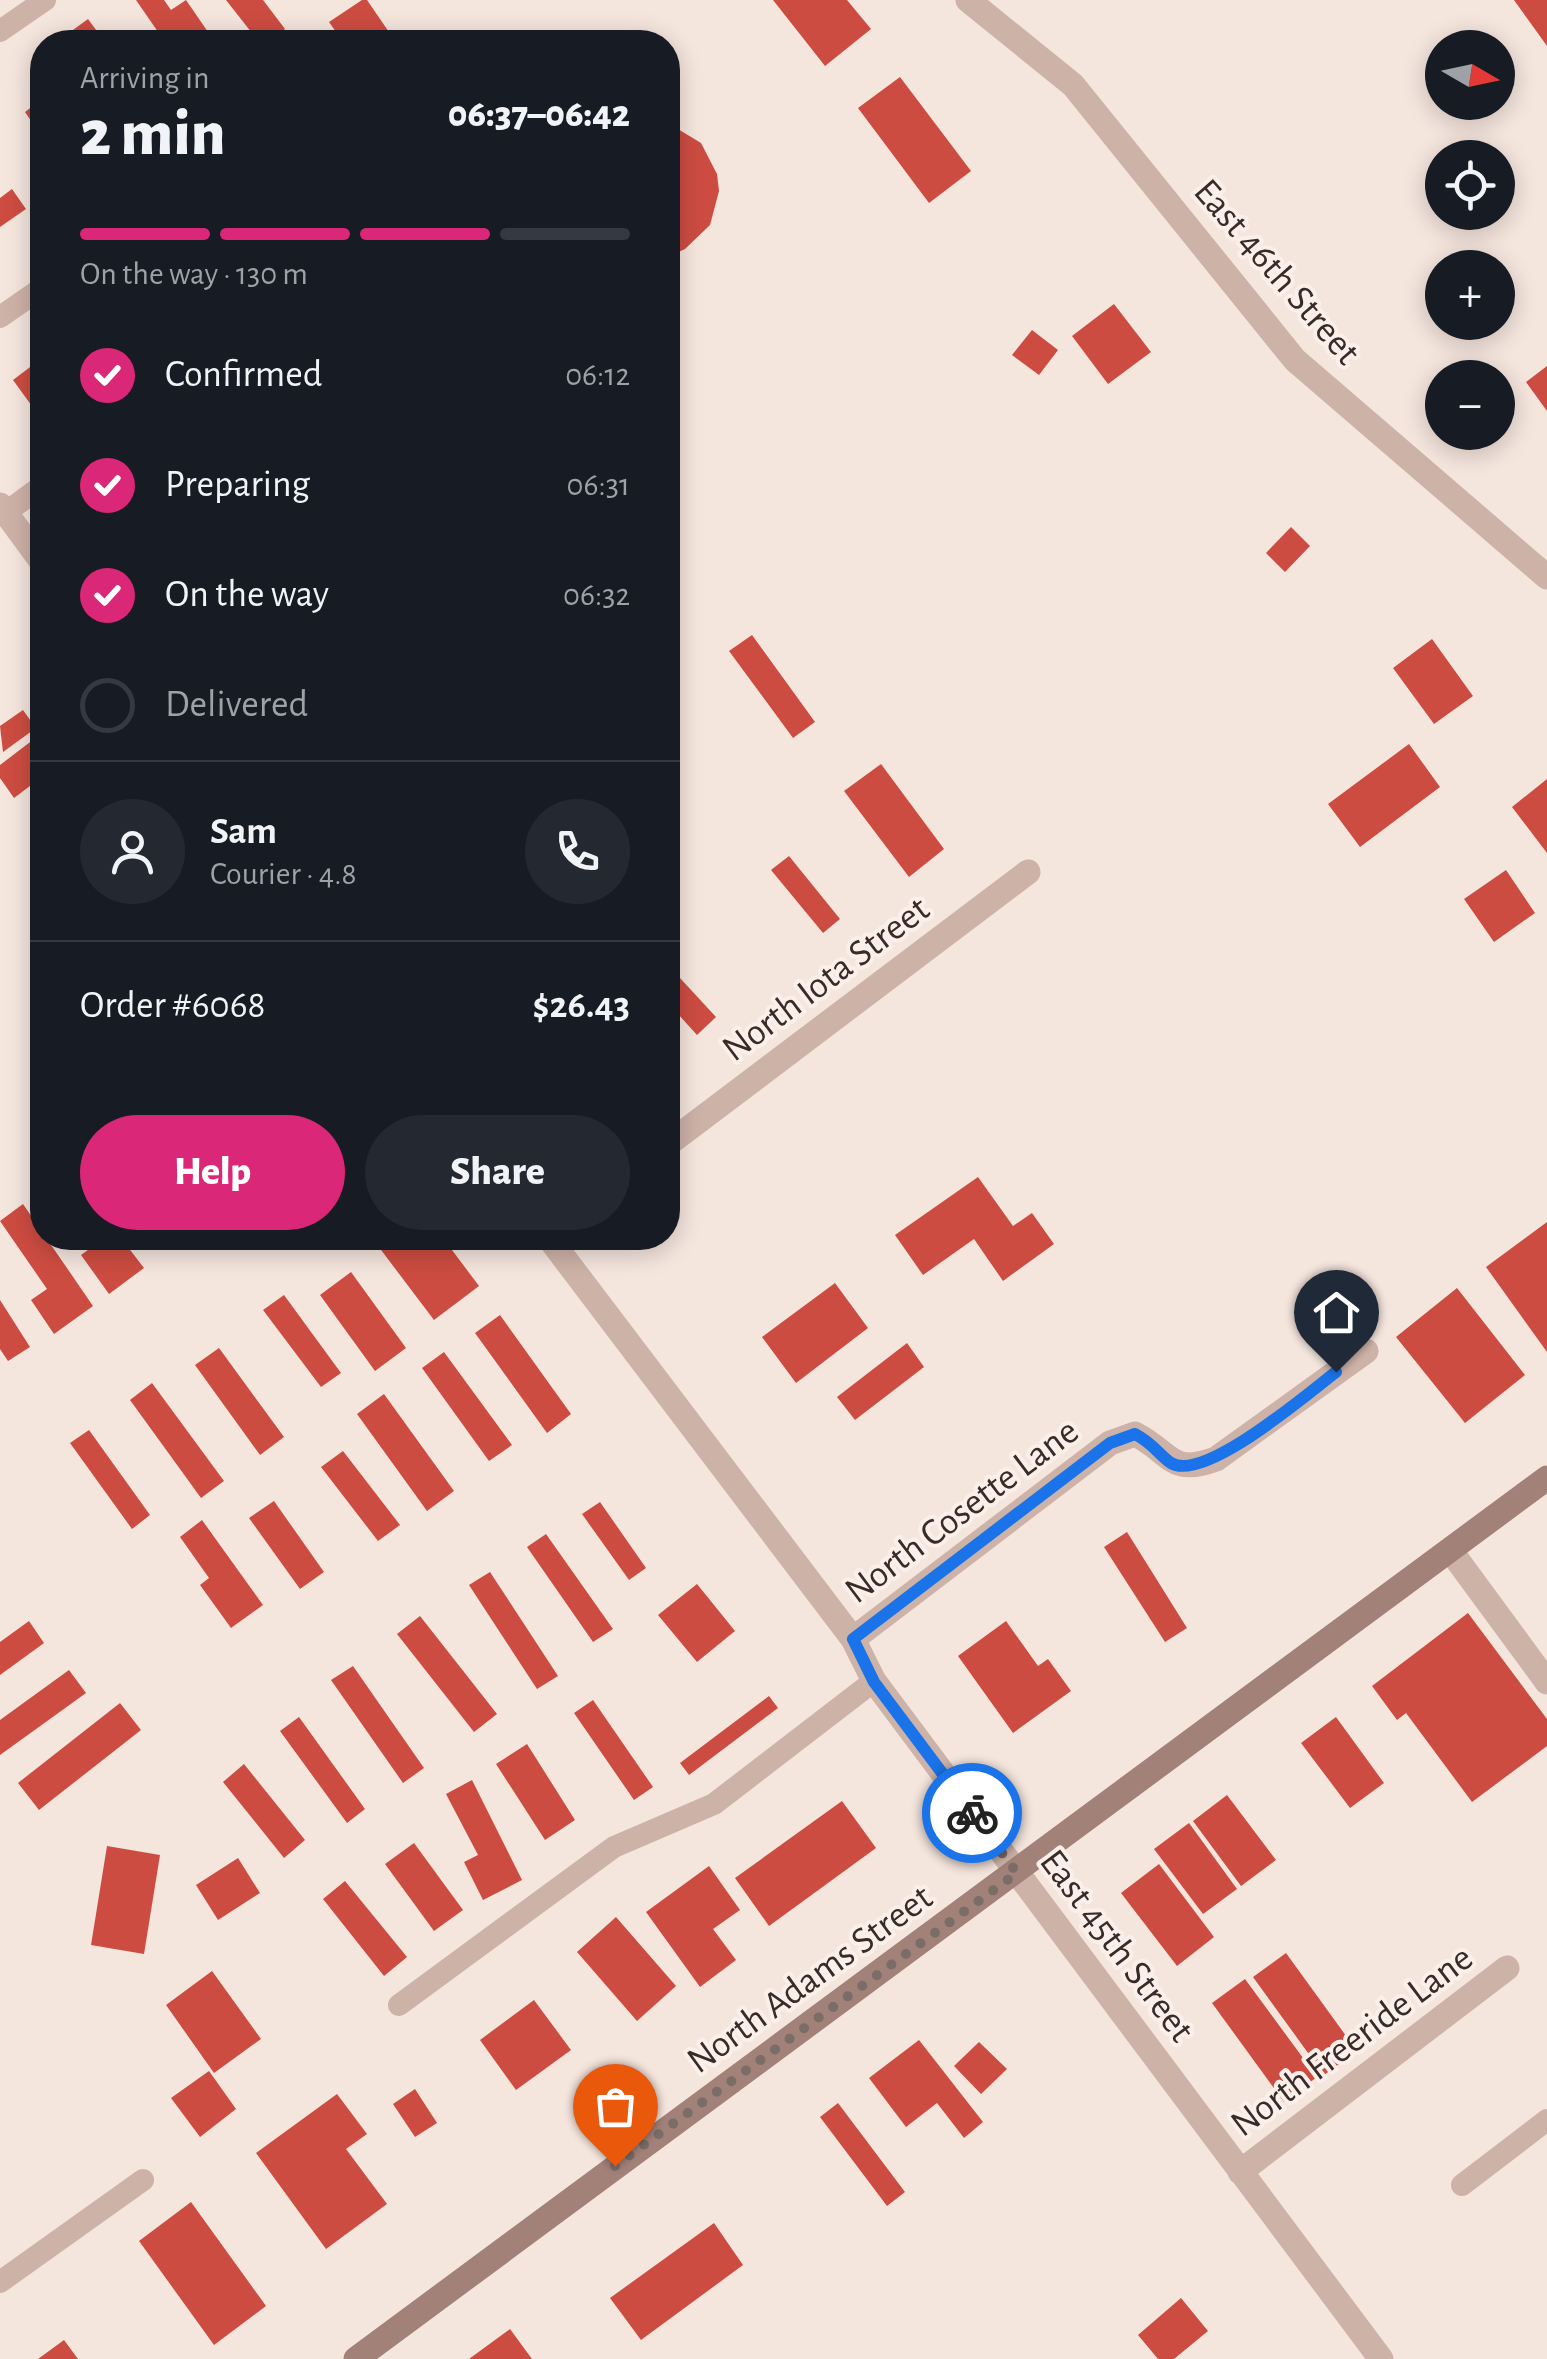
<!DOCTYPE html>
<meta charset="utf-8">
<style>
body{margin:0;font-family:"Alegreya Sans",sans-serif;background:#242831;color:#f1f3f6;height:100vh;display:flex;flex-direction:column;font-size:38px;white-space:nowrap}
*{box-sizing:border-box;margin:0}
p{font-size:32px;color:#9ea1a6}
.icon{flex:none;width:55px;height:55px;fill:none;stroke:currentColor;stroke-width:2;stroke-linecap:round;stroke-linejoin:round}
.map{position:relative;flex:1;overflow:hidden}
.panel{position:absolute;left:30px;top:30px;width:650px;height:1220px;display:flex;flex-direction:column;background:#171b24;border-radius:40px;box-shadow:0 5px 25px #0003}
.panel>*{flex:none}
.needle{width:65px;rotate:99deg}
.tools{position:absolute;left:1425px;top:30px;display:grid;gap:20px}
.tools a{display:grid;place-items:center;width:90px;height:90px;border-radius:50%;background:#171b24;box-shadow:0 5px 25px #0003;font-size:50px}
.pin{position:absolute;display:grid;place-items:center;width:85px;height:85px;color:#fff;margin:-102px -42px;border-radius:50% 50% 50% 0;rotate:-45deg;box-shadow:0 0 10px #0007}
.pin .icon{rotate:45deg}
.courier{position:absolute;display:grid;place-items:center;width:100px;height:100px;margin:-50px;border:8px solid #1a73e8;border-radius:50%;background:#fff;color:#222;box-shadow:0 2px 12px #0007}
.overview em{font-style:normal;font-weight:800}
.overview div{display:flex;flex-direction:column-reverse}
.overview{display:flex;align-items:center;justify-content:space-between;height:170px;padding:0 50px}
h1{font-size:65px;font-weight:800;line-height:75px}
.bar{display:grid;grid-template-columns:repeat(4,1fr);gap:15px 10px;align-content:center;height:120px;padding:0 50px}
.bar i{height:12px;border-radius:8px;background:#363941}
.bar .on{background:#db2777}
.bar p{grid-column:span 4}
.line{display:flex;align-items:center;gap:25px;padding:0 50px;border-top:2px solid #363941}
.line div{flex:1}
.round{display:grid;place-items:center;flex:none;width:105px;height:105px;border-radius:52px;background:#242831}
ol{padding:0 50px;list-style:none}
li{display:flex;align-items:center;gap:30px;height:110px}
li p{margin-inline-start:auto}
li .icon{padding:10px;border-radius:50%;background:#db2777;color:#fff;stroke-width:4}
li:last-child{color:#9ea1a6}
li i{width:55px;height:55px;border:5px solid #363941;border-radius:50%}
.primary-button{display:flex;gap:20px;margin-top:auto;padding:20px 50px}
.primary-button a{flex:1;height:115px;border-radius:60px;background:#db2777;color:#fff;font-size:40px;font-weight:800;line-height:115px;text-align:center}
.primary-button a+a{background:#242831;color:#f1f3f6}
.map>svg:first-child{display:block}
</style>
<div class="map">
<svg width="1547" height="2359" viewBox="0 0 1547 2359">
<rect width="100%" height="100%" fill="#f4e5dd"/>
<path fill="#cd4c41" d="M136,0H164L171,10L186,0L208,32L199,42H165Z
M226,0H263L285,29L268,42H259Z
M362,0H367L391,35L381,42H343L329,22Z
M773,0H847L871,29L825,66Z
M1514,0H1547V46Z
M88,19L105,42H71L66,35Z
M900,77L971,171L929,203L858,108Z
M42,99V137L25,112Z
M668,123L701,143L717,174L719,191L710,225L685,249L668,257Z
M12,189L26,209L0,227V198Z
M1114,304L1151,352L1108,384L1072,336Z
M1032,330L1058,350L1039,375L1012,355Z
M42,358V420L13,380Z
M1547,366V411L1526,382Z
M1291,527L1310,546L1285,572L1266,553Z
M752,635L815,722L793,738L729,651Z
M1432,639L1473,696L1434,724L1393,668Z
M23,710L36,728L3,752L0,726Z
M42,733V777L14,798L0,778V765Z
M1409,744L1440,787L1360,847L1328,804Z
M881,764L944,849L909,877L844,791Z
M1547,779V853L1512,807Z
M789,856L840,919L823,933L771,870Z
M1506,870L1535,913L1494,942L1464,899Z
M668,965L716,1017L697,1035L668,1003Z
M978,1177L1013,1226L1032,1213L1054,1244L1003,1281L974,1239L923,1275L895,1235Z
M23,1204L93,1306L54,1334L31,1300L47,1289L0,1221Z
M1547,1222V1352L1486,1267Z
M91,1238H121L144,1268L109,1294L81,1255L96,1244Z
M372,1238H443L479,1286L434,1320Z
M351,1272L406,1348L375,1371L320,1295Z
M835,1283L868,1328L796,1383L762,1337Z
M1457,1288L1525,1375L1465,1423L1396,1337Z
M284,1295L341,1373L321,1387L263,1310Z
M0,1300L30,1347L8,1361L0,1349Z
M500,1315L571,1414L547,1433L475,1333Z
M907,1343L924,1367L855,1420L837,1397Z
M219,1348L284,1437L260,1455L195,1365Z
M444,1352L512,1445L489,1461L422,1368Z
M152,1383L224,1481L201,1498L130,1400Z
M384,1394L454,1491L427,1511L357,1414Z
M89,1430L150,1515L132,1529L70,1443Z
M343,1451L400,1525L378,1541L321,1467Z
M274,1501L324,1572L300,1589L249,1518Z
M600,1502L646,1568L629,1580L582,1514Z
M202,1520L263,1605L231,1628L200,1585L209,1578L180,1537Z
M1127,1532L1187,1628L1165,1642L1104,1547Z
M546,1534L613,1629L593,1642L527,1547Z
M490,1572L558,1676L537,1689L469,1585Z
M697,1584L735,1631L697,1662L658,1615Z
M1468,1613L1547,1719V1746L1472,1802L1406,1713L1397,1720L1372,1686Z
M420,1616L497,1714L474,1732L397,1634Z
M29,1621L44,1643L0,1675V1642Z
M1006,1621L1038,1666L1048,1659L1071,1691L1013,1733L958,1656Z
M353,1666L424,1768L403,1783L331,1680Z
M69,1670L86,1693L0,1755V1720Z
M769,1696L778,1708L689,1775L680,1763Z
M593,1700L653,1787L634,1800L574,1713Z
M120,1703L141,1730L39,1810L18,1783Z
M299,1717L365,1809L347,1823L280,1731Z
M1336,1717L1384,1783L1350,1808L1301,1743Z
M527,1744L575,1820L545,1840L496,1764Z
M244,1764L305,1840L284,1858L223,1782Z
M472,1780L522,1880L483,1900L464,1862L478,1855L446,1794Z
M1227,1795L1276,1860L1241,1886L1193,1821Z
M842,1801L876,1848L769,1926L735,1878Z
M1189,1823L1237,1889L1203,1914L1154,1849Z
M414,1843L463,1910L434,1931L385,1864Z
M107,1846L160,1855L144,1954L91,1945Z
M238,1858L260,1893L218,1920L196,1885Z
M1159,1864L1214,1937L1177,1966L1121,1893Z
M709,1866L740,1910L713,1929L736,1960L700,1987L646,1912Z
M345,1881L407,1957L384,1976L323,1899Z
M616,1917L676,1986L637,2021L577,1952Z
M1286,1953L1357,2051L1324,2075L1253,1977Z
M212,1971L261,2039L214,2073L166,2005Z
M1245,1979L1317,2077L1284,2102L1212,2003Z
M534,2000L571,2050L516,2090L480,2040Z
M919,2040L983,2122L964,2138L937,2103L906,2127L869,2078Z
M979,2042L1007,2069L981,2094L954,2066Z
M209,2071L236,2109L200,2137L171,2098Z
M415,2089L437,2123L415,2137L393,2104Z
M337,2094L367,2134L346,2149L387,2204L326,2249L256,2153Z
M838,2103L905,2192L887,2206L820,2117Z
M191,2202L266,2306L214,2345L139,2241Z
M714,2223L743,2265L641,2340L610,2298Z
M1181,2298L1208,2331L1174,2359H1158L1138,2335Z
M510,2329L532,2359H469Z
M64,2340L78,2359H38Z"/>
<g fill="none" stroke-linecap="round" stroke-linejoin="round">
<path stroke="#cdb2a7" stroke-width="22" d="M0,31L45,0
M0,317L42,288
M5,513L42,486
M399,2005L614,1847L714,1804L874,1681
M1462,2185L1547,2120
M0,2282L143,2180"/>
<path stroke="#cdb2a7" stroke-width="25" d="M968,0L1073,85L1295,360L1547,577
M0,505L42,562
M668,1144L1028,872
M549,1238L853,1639L874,1681L1381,2359
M1450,1550L1547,1682
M853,1639L1110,1443L1135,1434C1172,1453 1170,1476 1216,1459L1366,1351
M1240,2172L1507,1968"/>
<path stroke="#a18178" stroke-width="25" d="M356,2359L1547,1478"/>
</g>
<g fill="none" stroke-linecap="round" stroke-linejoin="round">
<path stroke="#7a6c67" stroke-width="10" stroke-dasharray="0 18" d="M615,2166L1017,1873L972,1813"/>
<path stroke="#1a73e8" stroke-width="12" d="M972,1813L874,1682L853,1639L1110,1443L1135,1434C1154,1444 1159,1455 1171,1463C1204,1483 1307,1394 1336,1372"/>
</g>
<g text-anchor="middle" stroke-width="8" stroke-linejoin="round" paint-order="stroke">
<g font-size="38" fill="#392b28" stroke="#fbf0e9">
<text transform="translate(1278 271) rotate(49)" y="13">East 46th Street</text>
<text transform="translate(825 978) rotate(-37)" y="13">North Iota Street</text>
<text transform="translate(961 1510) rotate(-37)" y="13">North Cosette Lane</text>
<text transform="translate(1118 1945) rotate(53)" y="13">East 45th Street</text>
<text transform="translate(809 1978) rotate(-36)" y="13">North Adams Street</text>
<text transform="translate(1351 2040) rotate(-37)" y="13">North Freeride Lane</text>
</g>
</g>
</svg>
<div class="tools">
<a><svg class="needle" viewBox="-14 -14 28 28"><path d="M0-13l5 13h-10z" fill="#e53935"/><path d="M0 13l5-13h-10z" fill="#9ea1a6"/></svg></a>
<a><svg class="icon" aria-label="locate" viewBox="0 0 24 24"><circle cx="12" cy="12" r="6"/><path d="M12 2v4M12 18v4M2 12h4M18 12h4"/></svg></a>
<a>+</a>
<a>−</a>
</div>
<div class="pin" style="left:615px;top:2166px;background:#ea580c"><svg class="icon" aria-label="bag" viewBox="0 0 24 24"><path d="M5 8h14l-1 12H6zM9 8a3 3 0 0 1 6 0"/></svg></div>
<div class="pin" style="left:1336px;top:1372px;background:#1f2937"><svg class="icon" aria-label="home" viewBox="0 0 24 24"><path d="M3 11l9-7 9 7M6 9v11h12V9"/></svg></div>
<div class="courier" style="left:972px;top:1813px"><svg class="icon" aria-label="bike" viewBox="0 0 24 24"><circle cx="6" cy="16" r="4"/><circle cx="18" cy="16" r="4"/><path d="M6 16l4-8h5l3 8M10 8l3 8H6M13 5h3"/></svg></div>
<section class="panel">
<div class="overview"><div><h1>2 min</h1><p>Arriving in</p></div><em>06:37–06:42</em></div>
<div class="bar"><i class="on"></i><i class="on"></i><i class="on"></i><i></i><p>On the way · 130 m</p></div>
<ol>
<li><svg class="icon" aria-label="check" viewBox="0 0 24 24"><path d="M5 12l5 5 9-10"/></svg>Confirmed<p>06:12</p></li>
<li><svg class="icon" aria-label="check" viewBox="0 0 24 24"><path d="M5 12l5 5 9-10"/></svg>Preparing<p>06:31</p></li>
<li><svg class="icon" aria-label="check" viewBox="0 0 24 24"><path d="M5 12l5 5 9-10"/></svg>On the way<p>06:32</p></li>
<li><i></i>Delivered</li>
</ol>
<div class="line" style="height:180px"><a class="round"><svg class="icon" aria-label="person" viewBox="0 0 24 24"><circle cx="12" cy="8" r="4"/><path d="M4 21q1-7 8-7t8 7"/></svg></a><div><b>Sam</b><p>Courier · 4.8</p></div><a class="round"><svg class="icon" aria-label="phone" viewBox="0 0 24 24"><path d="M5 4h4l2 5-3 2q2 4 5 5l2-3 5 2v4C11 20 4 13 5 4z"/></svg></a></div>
<div class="line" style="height:130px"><div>Order #6068</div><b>$26.43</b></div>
<div class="primary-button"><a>Help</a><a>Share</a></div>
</section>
</div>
